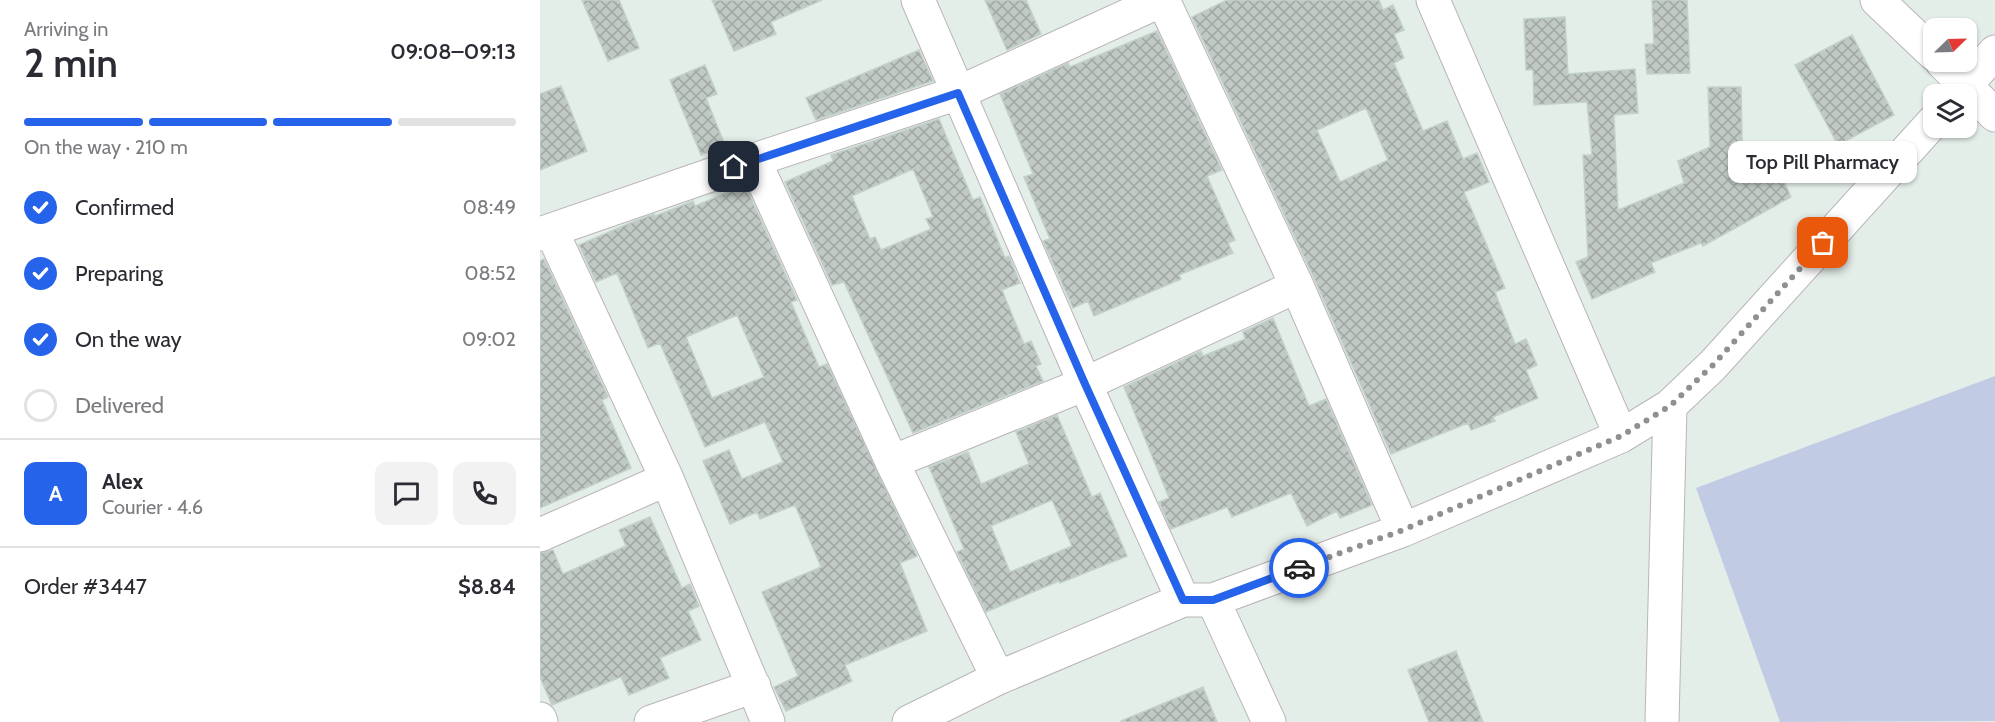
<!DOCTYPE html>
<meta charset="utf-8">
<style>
body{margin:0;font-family:Cabin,sans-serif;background:#f2f2f3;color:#2b2b33;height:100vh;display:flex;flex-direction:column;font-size:22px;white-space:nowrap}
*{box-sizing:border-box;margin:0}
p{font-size:20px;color:#7c7c81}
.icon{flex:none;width:33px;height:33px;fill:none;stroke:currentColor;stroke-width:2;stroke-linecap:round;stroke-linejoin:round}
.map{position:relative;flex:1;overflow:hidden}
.details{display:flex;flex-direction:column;background:#fff;width:540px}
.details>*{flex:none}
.needle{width:39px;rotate:67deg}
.buttons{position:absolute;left:1383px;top:18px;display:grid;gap:12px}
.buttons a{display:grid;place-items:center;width:54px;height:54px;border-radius:12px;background:#fff;box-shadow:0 2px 4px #0004;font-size:30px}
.pin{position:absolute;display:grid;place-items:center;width:51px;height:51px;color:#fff;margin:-26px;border-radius:12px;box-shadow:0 3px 9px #0006}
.courier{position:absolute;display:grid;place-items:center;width:60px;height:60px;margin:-30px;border:4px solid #2563eb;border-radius:50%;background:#fff;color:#222;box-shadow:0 2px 8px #0007}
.bubble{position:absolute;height:42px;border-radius:12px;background:#fff;box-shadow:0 2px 4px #0004;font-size:20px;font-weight:600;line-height:42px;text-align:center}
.summary em{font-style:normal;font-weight:600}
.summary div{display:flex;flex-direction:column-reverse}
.summary{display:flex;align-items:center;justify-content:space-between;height:102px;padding:0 24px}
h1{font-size:39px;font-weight:600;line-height:45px}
.bar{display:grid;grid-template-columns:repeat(4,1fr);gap:9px 6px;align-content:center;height:72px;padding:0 24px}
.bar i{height:8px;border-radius:4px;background:#e1e1e2}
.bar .on{background:#2563eb}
.bar p{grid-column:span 4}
.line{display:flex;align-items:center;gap:15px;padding:0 24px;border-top:2px solid #e1e1e2}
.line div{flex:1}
.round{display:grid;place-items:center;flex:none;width:63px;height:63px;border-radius:12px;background:#f2f2f3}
ol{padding:0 24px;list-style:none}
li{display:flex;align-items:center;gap:18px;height:66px}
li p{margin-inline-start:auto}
li .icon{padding:6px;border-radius:50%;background:#2563eb;color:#fff;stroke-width:4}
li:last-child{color:#7c7c81}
li i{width:33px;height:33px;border:3px solid #e1e1e2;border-radius:50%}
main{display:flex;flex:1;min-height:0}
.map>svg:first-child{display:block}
</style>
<main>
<section class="details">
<div class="summary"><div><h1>2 min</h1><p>Arriving in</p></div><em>09:08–09:13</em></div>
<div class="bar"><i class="on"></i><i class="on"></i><i class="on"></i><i></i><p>On the way · 210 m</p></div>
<ol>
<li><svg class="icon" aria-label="check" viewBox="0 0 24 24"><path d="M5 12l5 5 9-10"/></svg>Confirmed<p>08:49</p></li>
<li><svg class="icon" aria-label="check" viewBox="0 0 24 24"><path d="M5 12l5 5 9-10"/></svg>Preparing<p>08:52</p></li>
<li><svg class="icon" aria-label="check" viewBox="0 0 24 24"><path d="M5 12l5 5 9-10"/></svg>On the way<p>09:02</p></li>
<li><i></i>Delivered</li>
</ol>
<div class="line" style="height:108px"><b class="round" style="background:#2563eb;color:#fff">A</b><div><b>Alex</b><p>Courier · 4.6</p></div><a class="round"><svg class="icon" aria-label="chat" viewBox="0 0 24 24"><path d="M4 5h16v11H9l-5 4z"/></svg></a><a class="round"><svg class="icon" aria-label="phone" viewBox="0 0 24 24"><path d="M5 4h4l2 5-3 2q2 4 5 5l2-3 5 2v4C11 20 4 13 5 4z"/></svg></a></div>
<div class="line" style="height:78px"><div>Order #3447</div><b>$8.84</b></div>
</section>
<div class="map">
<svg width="1455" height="722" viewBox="0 0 1455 722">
<defs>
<pattern id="building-cross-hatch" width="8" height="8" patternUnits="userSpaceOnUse" patternTransform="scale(1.5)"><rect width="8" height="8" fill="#c0c9c4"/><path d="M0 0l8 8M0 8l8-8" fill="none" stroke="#a0a6a3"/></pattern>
</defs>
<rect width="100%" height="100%" fill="#e4eee9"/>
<path fill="#c2cbe4" d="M1455,376V721L1240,722L1156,488Z"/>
<path fill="url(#building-cross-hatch)" stroke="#c3d2c9" stroke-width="1.5" fill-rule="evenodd" d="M42,0H79L99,48L68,61Z
M172,0H282L231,22L236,34L194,51Z
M445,0H486L501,34L467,50Z
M687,0H839L843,10L853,5L864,30L854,34L864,58L854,63L883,131L907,121L923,159L937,153L949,182L924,192L965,288L955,292L975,344L986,339L997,365L986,370L998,398L953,417L955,421L931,430L928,423L851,454L774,278L652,17ZM826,108L848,160L800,182L777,130Z
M1112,0H1147L1150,73L1107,74L1105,44H1114Z
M1025,17L1028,74L1095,69L1098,113L1074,115L1078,210L1144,183L1138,161L1170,147L1168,87H1201L1203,180L1237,165L1251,197L1163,246L1161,243L1111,263L1115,272L1052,299L1036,262L1048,257L1043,155H1052L1047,102L994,105L993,70H986L984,19Z
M617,31L682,170L667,176L695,240L688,243L693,253L639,275L641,279L554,316L548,301L533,308L503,241L510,239L484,177L493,174L460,94L528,63L530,67Z
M1312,35L1354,115L1298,145L1255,65Z
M379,50L393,81L276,120L266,98Z
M165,65L177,94L166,98L185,145L161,155L130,80Z
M21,86L47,151L0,170V94Z
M399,119L433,200L440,197L465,258L469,256L480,283L462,290L484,344L491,341L501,364L496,366L503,381L373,433L304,282L292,285L245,182L293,161L291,155ZM373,169L393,217L386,219L391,229L341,250L335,237L330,239L312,196Z
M205,185L257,300L251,302L279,367L287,364L377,556L360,563L387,631L305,665L312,681L246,711L234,687L258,676L222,592L281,567L255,505L220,519L217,512L190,524L163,461L189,450L202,479L243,462L225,422L165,447L120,343L108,348L77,273L56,282L39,245L90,223L114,214L115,216L153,201L155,206ZM197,315L224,377L172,398L146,337Z
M4,259L68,397L62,400L91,468L0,508V261Z
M733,318L769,406L786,399L832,505L800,518L797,511L767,526L751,493L692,517L687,507L631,529L619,502L629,498L584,387L661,351L663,356L705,339L703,332Z
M517,415L552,497L560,493L587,556L520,583L519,581L446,612L417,552L424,549L389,467L428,452L441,484L489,464L476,432ZM512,500L532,546L470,572L451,526Z
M110,517L142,588L150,584L159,606L148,611L161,640L120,658L129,678L89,695L81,677L12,705L0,677V553L13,550L23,574L86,546L79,530Z
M916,651L943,722H889L868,670Z
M663,687L677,722H581V721Z"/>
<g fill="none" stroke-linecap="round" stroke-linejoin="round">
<g stroke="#bab4b8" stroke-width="35">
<path id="minor" d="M378,0L545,384L643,600
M623,0L757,286L863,530
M893,0L1081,436
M1337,0L1394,54
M1402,62L1455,115
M1418,94L1455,52
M214,160L352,462L458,678
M11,230L127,479L228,722
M0,234L214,160L418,93L622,0
M352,462L545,384L757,286
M0,535L127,479
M673,600L729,722
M0,719L1,722
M111,722L214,686
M369,722L458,678L643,600H673L863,530L1081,436L1130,406L1173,365L1394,121
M1122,722L1130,406"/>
</g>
<use href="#minor" stroke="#fff" stroke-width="33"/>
</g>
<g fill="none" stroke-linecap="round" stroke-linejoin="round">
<path stroke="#918f91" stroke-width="6" stroke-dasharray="0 10.8" d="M759,568L863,530L1081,436L1130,406L1173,365L1283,243"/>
<path stroke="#2563eb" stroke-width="8" d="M194,167L418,93L545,384L643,600H673L759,568"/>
</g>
</svg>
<div class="buttons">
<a><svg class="needle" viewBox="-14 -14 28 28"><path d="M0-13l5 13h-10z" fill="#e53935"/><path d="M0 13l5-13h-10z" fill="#7c7c81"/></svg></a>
<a><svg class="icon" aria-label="layers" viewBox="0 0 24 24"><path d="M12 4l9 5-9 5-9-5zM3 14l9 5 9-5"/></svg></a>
</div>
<div class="pin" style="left:1283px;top:243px;background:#ea580c"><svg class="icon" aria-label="bag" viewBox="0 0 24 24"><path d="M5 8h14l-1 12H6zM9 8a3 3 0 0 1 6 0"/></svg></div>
<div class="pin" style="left:194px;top:167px;background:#1f2937"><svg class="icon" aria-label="home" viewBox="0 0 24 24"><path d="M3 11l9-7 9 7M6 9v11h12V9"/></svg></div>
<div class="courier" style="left:759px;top:568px"><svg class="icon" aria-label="car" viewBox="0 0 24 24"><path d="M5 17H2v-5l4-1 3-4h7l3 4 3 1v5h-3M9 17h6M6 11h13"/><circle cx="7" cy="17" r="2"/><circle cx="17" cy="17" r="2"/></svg></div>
<div class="bubble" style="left:1188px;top:141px;width:189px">Top Pill Pharmacy</div>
</div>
</main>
